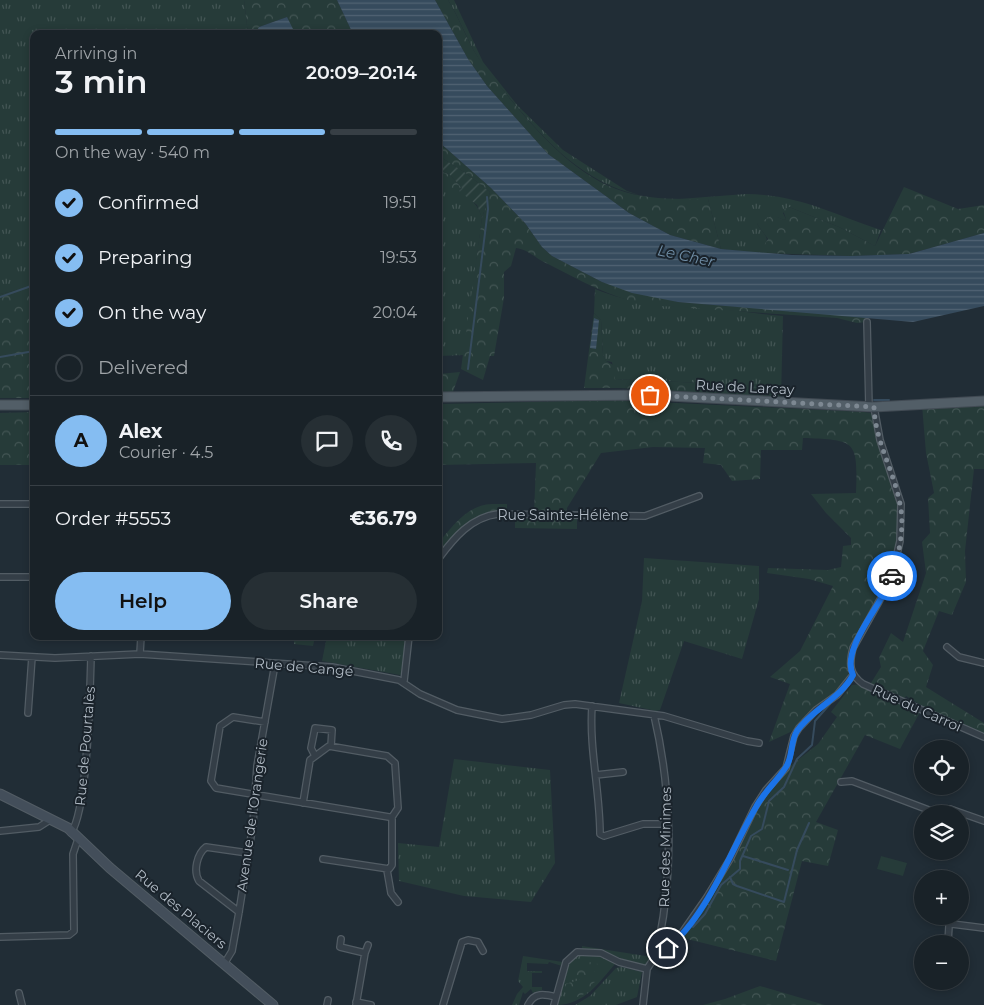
<!DOCTYPE html>
<meta charset="utf-8">
<style>
body{margin:0;font-family:Montserrat,sans-serif;background:#262f34;color:#f1f3f6;height:100vh;display:flex;flex-direction:column;font-size:19px;white-space:nowrap}
*{box-sizing:border-box;margin:0}
p{font-size:16px;color:#9fa4a8}
.icon{flex:none;width:28px;height:28px;fill:none;stroke:currentColor;stroke-width:2;stroke-linecap:round;stroke-linejoin:round}
.map{position:relative;flex:1;overflow:hidden}
.drawer{position:absolute;left:30px;top:30px;width:412px;height:610px;display:flex;flex-direction:column;background:#192228;border-radius:10px;box-shadow:0 2px 8px #0003,0 0 0 1px #373f45}
.drawer>*{flex:none}
.controls{position:absolute;left:914px;top:740px;display:grid;gap:10px}
.controls a{display:grid;place-items:center;width:55px;height:55px;border-radius:50%;background:#192228;box-shadow:0 2px 8px #0003,0 0 0 1px #373f45;font-size:25px}
.pin{position:absolute;display:grid;place-items:center;width:42px;height:42px;color:#fff;margin:-21px;border:2px solid #fff;border-radius:50%;box-shadow:0 1px 5px #0007}
.courier{position:absolute;display:grid;place-items:center;width:50px;height:50px;margin:-25px;border:4px solid #1a73e8;border-radius:50%;background:#fff;color:#222;box-shadow:0 1px 6px #0007}
.headline em{font-style:normal;font-weight:600}
.headline div{display:flex;flex-direction:column-reverse}
.headline{display:flex;align-items:center;justify-content:space-between;height:85px;padding:0 25px}
h1{font-size:32px;font-weight:600;line-height:38px}
.bar{display:grid;grid-template-columns:repeat(4,1fr);gap:8px 5px;align-content:center;height:60px;padding:0 25px}
.bar i{height:6px;border-radius:4px;background:#373f45}
.bar .selected{background:#85bdf2}
.bar p{grid-column:span 4}
.line{display:flex;align-items:center;gap:12px;padding:0 25px;border-top:1px solid #373f45}
.line div{flex:1}
.round{display:grid;place-items:center;flex:none;width:52px;height:52px;border-radius:26px;background:#262f34}
ol{padding:0 25px;list-style:none}
li{display:flex;align-items:center;gap:15px;height:55px}
li p{margin-inline-start:auto}
li .icon{padding:5px;border-radius:50%;background:#85bdf2;color:#111;stroke-width:4}
li:last-child{color:#9fa4a8}
li i{width:28px;height:28px;border:2px solid #373f45;border-radius:50%}
.button{display:flex;gap:10px;margin-top:auto;padding:10px 25px}
.button a{flex:1;height:58px;border-radius:30px;background:#85bdf2;color:#111;font-size:20px;font-weight:600;line-height:58px;text-align:center}
.button a+a{background:#262f34;color:#f1f3f6}
.map>svg:first-child{display:block}
</style>
<div class="map">
<svg width="984" height="1005" viewBox="0 0 984 1005">
<defs>
<pattern id="grass-tufts" width="24" height="20" patternUnits="userSpaceOnUse" patternTransform="scale(1.25)"><rect width="24" height="20" fill="#263b39"/><path d="M3 7l-1-3M5 7V3M7 7l1-3M15 17l-1-3M17 17v-4M19 17l1-3" fill="none" stroke="#435554"/></pattern>
<pattern id="forest-crowns" width="20" height="18" patternUnits="userSpaceOnUse" patternTransform="scale(1.25)"><rect width="20" height="18" fill="#263b39"/><path d="M2 6a3 3 0 1 1 6 0M12 15a3 3 0 1 1 6 0" fill="none" stroke="#435554"/></pattern>
<pattern id="garden-furrows" width="10" height="10" patternUnits="userSpaceOnUse" patternTransform="scale(1.25)"><rect width="10" height="10" fill="#263b39"/><path d="M-1 1l2-2M0 10L10 0M9 11l2-2" fill="none" stroke="#435554"/></pattern>
<pattern id="water-rules" width="6" height="5" patternUnits="userSpaceOnUse" patternTransform="scale(1.25)"><rect width="6" height="5" fill="#364b5d"/><path d="M0 2.5h6" fill="none" stroke="#516373"/></pattern>
</defs>
<rect width="100%" height="100%" fill="#212d36"/>
<path fill="url(#grass-tufts)" d="M0,0H244L248,34H34V286L0,294Z
M448,0H454L483,62L518,106L563,150L627,191L639,195C586,184 546,142 513,102C499,85 485,70 474,51C465,34 458,16 448,0Z
M439,182C456,186 478,200 482,218L464,355L439,356Z
M746,194C800,195 832,214 881,230L875,246L839,227L789,207L783,213L786,219L784,220L777,217L757,224C767,238 772,239 759,253L721,249L708,199H679Z
M595,289C633,304 661,306 702,308C729,309 756,314 783,316L781,398L761,388L746,385L615,379L612,362L606,361L603,355L601,320L594,313Z
M644,558L759,566V599L742,659L684,641L660,710L656,711L619,703L642,601Z
M294,636H315L313,646L294,644Z
M327,636H406L403,672L400,675L322,661Z
M454,759L550,770L555,863L531,902L464,896L399,881L398,843L439,847Z
M582,946L652,957L647,966C624,962 604,948 582,949Z
M578,954L602,955L616,963C599,982 585,1005 556,1005L568,964Z
M523,956L563,962L562,966L549,962L548,964L527,963V971H542V973H532V987H542V990L533,993L531,989L525,994L523,992L519,1005H512L517,994L523,987L518,981Z
M621,967L642,972L637,997L616,1005H575L590,996L616,968Z"/>
<path fill="url(#forest-crowns)" d="M244,0H337L353,34H291L287,17L259,27L255,34H248Z
M435,0H448C458,16 465,35 474,51C485,69 498,83 511,100C541,136 578,178 625,192C652,200 681,199 708,199L721,249L670,235L629,213L548,154L487,86L468,59Z
M439,142L491,188L525,223L542,247L552,256L602,282L678,302L867,317V322L857,323L837,318L646,305C610,297 579,280 546,263C535,258 529,250 516,248L511,266L504,272V298L494,356H490L483,380L461,369L482,218L490,192L464,172L439,156Z
M439,171L449,174L462,188L459,191L439,182Z
M904,187L958,209L984,205V233L909,254L851,256L759,253L768,239L757,224L773,215L784,220L786,219L783,210L789,207L839,227L875,246Z
M34,286V398H0V294Z
M594,313L601,320L603,355L606,361L615,366V379L746,385L761,388L781,398L620,388H584Z
M460,372L453,392H439V374Z
M614,400L865,412L874,414L901,504L897,562L852,654L846,685L799,728L769,742L790,684L770,677L800,651L833,586L809,579L767,573L768,568L828,570L841,567L843,546L851,545V538L826,513L811,494L856,493C858,440 856,440 803,438L802,450H761L760,479L732,481L721,465L703,463L705,448L653,447L601,453L567,508L566,514H534L536,463L439,465V404Z
M984,401V469H974L965,551L966,582L952,615L939,611L923,651L933,665L926,687L984,723V734L945,720L906,696L900,706L920,712L900,749L865,735L816,822L838,830L828,866L802,861L776,961L679,937L707,897L755,807L779,775L818,744L837,717L831,712L852,685L863,684L869,686L881,667L879,658L891,633L903,642L926,573L922,542L930,533L928,498L934,493L926,453L922,405Z
M34,412V465H0V413Z
M492,504H507V514L474,521L439,558V542C454,525 467,505 492,504Z
M515,517L577,518V529L515,528Z
M579,960L598,964V967L592,975H578L568,979L569,969Z
M590,977L599,980L593,983V988C581,995 578,1002 565,992V984Z
M760,986L825,1005H703L725,999Z"/>
<path fill="url(#garden-furrows)" d="M439,156L464,172L490,192L482,218L477,205L459,191L462,188L449,174L439,171Z"/>
<path fill="#263b39" d="M881,856L907,863L903,876L877,869Z"/>
<path fill="url(#water-rules)" d="M337,0H435L468,59L487,86L548,154L629,213L670,235L721,249L792,255L851,256L909,254L984,233V306L913,322L678,302L632,293L602,282L552,256L542,247L525,223L491,188L439,142V34H353Z
M287,17L293,29L291,34H255L259,27Z
M594,318L599,320L596,349L590,348Z"/>
<g fill="none" stroke-linecap="round" stroke-linejoin="round">
<path stroke="#364b5d" stroke-width="2" d="M0,297L34,285
M0,357L34,351
M468,369L488,209L487,197
M874,400H889
M743,856L788,870
M730,877L733,884L737,886L784,902L797,850L809,823
M693,927L705,914L721,885L740,869V861L751,836L762,829L769,801L784,787L797,759L812,745L815,721L830,704"/>
<g stroke="#525c64" stroke-width="8">
<path id="street" d="M867,322L869,407
M874,407L880,440L901,504L900,541L891,580L853,648C849,664 849,674 863,684L984,737
M0,504H34
M439,558C454,538 471,517 498,514L645,516L699,496
M0,577H34
M947,647L959,657L984,663
M140,654L141,636
M0,655L55,658L140,654L332,667L399,680L420,694L457,710L502,719L531,715L564,705L575,704L664,716L747,741L759,743
M404,681L409,636
M592,706C589,749 600,791 600,834L604,836L643,824H668
M28,713L32,657
M654,715C671,788 674,867 659,941L660,949
M265,722L233,717L220,726L211,781L216,788L389,817H392L398,808L395,763L387,756L329,746L310,760L303,803
M315,756L311,748L315,728L332,730L331,746
M596,775L623,772
M841,782L852,781L934,812L950,809L984,821
M0,831L39,827L50,820
M71,833C88,809 90,690 91,656
M323,859L389,869L392,865V817
M387,870L391,893L398,902
M239,912L199,881C193,871 197,854 206,847L248,853
M0,937L69,935L74,931L73,854L78,839
M341,939L340,947L365,953L356,1005
M948,942L949,926L952,924L984,928
M365,953L368,945
M224,964L232,951L239,912L253,824L257,766L275,664
M19,993L22,1005
M356,1002L371,1005
M327,1005L328,1000
M443,1005L462,942L468,940L478,942L483,951
M528,1005C534,992 544,994 556,997
M554,1005L566,962L577,952L601,953L619,962L647,969
M643,1005L647,969L660,949L667,947L679,937L707,897L730,859L755,807L766,790L786,768L794,736L799,728L816,710L837,695L853,675"/>
</g>
<g stroke="#525c64" stroke-width="11">
<path id="secondary" d="M0,794L68,828L110,868L273,1005"/>
</g>
<g stroke="#414a53" stroke-width="11">
<path id="primary" d="M439,397L650,395L874,407L984,401
M0,405H34"/>
</g>
<use href="#street" stroke="#343e47" stroke-width="5.5"/>
<use href="#secondary" stroke="#434e5a" stroke-width="9"/>
<use href="#primary" stroke="#525e67" stroke-width="9"/>
</g>
<g fill="none" stroke-linecap="round" stroke-linejoin="round">
<path stroke="#7d8892" stroke-width="5" stroke-dasharray="0 9" d="M650,395L874,407C875,441 894,471 900,504C905,527 899,554 892,576"/>
<path stroke="#1a73e8" stroke-width="6" d="M667,948C706,919 732,848 756,807C764,792 777,781 786,767C793,757 790,742 797,731C812,709 840,699 853,675C840,648 884,603 892,576"/>
</g>
<g text-anchor="middle" stroke-width="4" stroke-linejoin="round" paint-order="stroke">
<g font-size="14" fill="#afb9c3" stroke="#1a232b">
<text transform="translate(745 387) rotate(3)" y="5">Rue de Larçay</text>
<text x="563" y="520">Rue Sainte-Hélène</text>
<text transform="translate(304 667) rotate(5)" y="5">Rue de Cangé</text>
<text transform="translate(917 708) rotate(24)" y="5">Rue du Carroi</text>
<text transform="translate(85 746) rotate(-85)" y="5">Rue de Pourtalès</text>
<text transform="translate(252 815) rotate(-82)" y="5">Avenue de l'Orangerie</text>
<text transform="translate(665 847) rotate(-89)" y="5">Rue des Minimes</text>
<text transform="translate(181 909) rotate(40)" y="5">Rue des Placiers</text>
</g>
<g font-size="15" font-style="italic" fill="#708ea6" stroke="#1a232b">
<text transform="translate(686 256) rotate(12)" y="5">Le Cher</text>
</g>
</g>
</svg>
<div class="controls">
<a><svg class="icon" aria-label="locate" viewBox="0 0 24 24"><circle cx="12" cy="12" r="6"/><path d="M12 2v4M12 18v4M2 12h4M18 12h4"/></svg></a>
<a><svg class="icon" aria-label="layers" viewBox="0 0 24 24"><path d="M12 4l9 5-9 5-9-5zM3 14l9 5 9-5"/></svg></a>
<a>+</a>
<a>−</a>
</div>
<div class="pin" style="left:650px;top:395px;background:#ea580c"><svg class="icon" aria-label="bag" viewBox="0 0 24 24"><path d="M5 8h14l-1 12H6zM9 8a3 3 0 0 1 6 0"/></svg></div>
<div class="pin" style="left:667px;top:948px;background:#1f2937"><svg class="icon" aria-label="home" viewBox="0 0 24 24"><path d="M3 11l9-7 9 7M6 9v11h12V9"/></svg></div>
<div class="courier" style="left:892px;top:576px"><svg class="icon" aria-label="car" viewBox="0 0 24 24"><path d="M5 17H2v-5l4-1 3-4h7l3 4 3 1v5h-3M9 17h6M6 11h13"/><circle cx="7" cy="17" r="2"/><circle cx="17" cy="17" r="2"/></svg></div>
<section class="drawer">
<div class="headline"><div><h1>3 min</h1><p>Arriving in</p></div><em>20:09–20:14</em></div>
<div class="bar"><i class="selected"></i><i class="selected"></i><i class="selected"></i><i></i><p>On the way · 540 m</p></div>
<ol>
<li><svg class="icon" aria-label="check" viewBox="0 0 24 24"><path d="M5 12l5 5 9-10"/></svg>Confirmed<p>19:51</p></li>
<li><svg class="icon" aria-label="check" viewBox="0 0 24 24"><path d="M5 12l5 5 9-10"/></svg>Preparing<p>19:53</p></li>
<li><svg class="icon" aria-label="check" viewBox="0 0 24 24"><path d="M5 12l5 5 9-10"/></svg>On the way<p>20:04</p></li>
<li><i></i>Delivered</li>
</ol>
<div class="line" style="height:90px"><b class="round" style="background:#85bdf2;color:#111">A</b><div><b>Alex</b><p>Courier · 4.5</p></div><a class="round"><svg class="icon" aria-label="chat" viewBox="0 0 24 24"><path d="M4 5h16v11H9l-5 4z"/></svg></a><a class="round"><svg class="icon" aria-label="phone" viewBox="0 0 24 24"><path d="M5 4h4l2 5-3 2q2 4 5 5l2-3 5 2v4C11 20 4 13 5 4z"/></svg></a></div>
<div class="line" style="height:65px"><div>Order #5553</div><b>€36.79</b></div>
<div class="button"><a>Help</a><a>Share</a></div>
</section>
</div>
